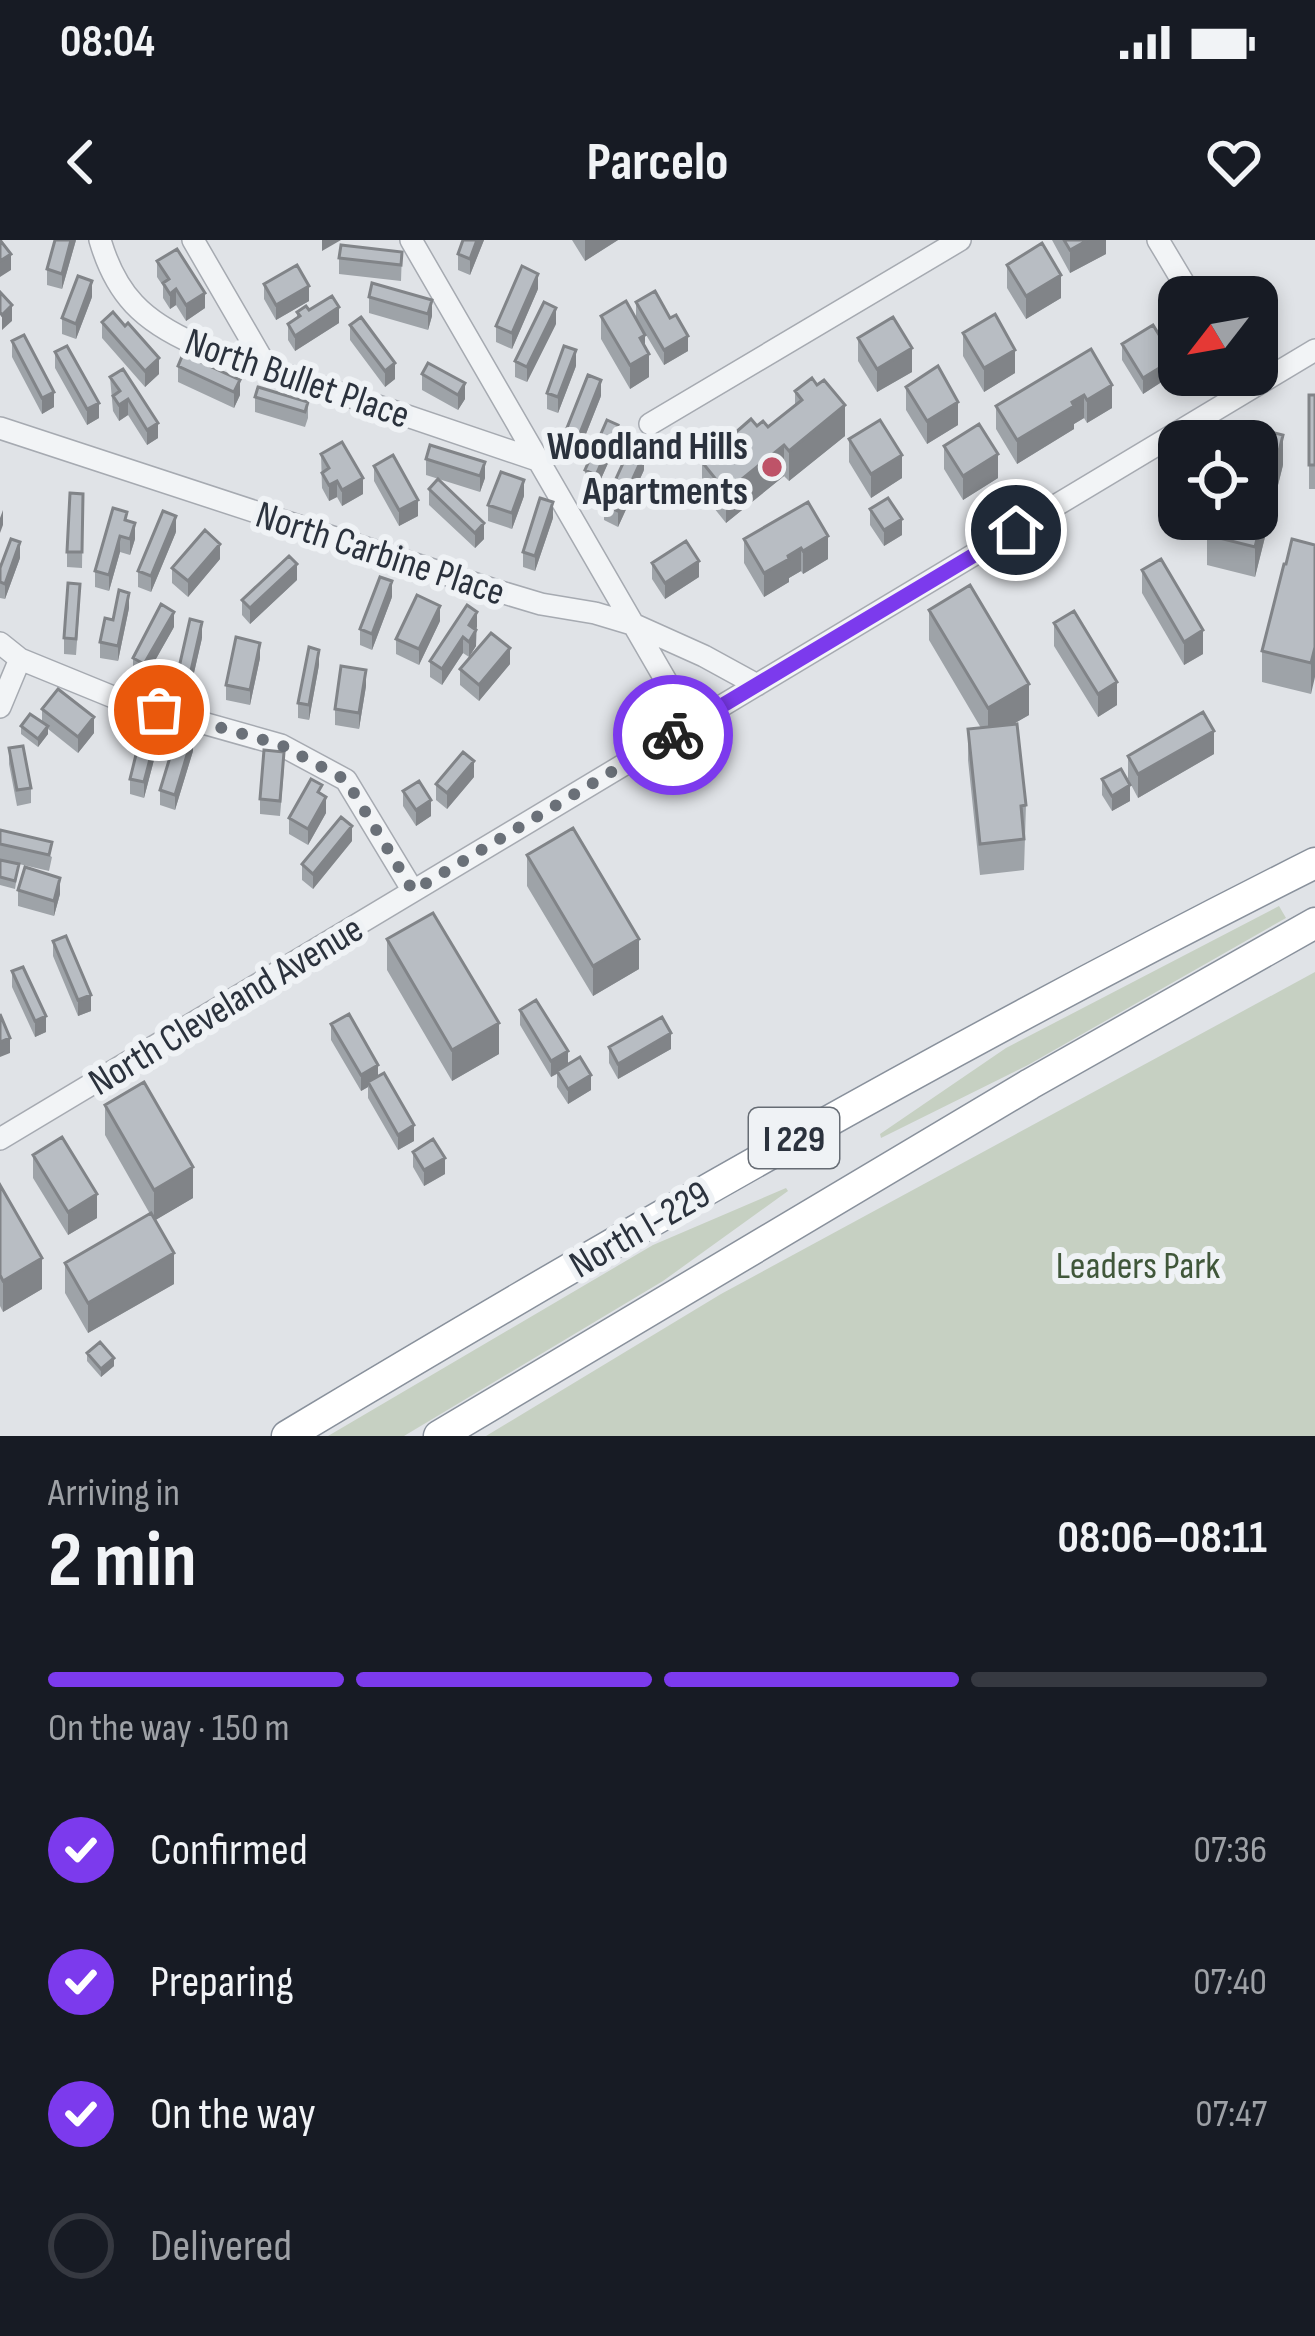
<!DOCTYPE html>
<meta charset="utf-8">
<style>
body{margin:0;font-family:"Sofia Sans Condensed",sans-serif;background:#20242c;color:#f1f3f6;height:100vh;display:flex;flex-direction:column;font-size:45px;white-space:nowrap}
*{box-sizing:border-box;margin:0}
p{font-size:39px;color:#9ea1a6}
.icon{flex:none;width:66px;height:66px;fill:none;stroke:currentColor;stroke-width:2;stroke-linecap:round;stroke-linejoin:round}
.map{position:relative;height:1196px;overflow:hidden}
.drawer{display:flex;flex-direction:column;background:#171b24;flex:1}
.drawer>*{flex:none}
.needle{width:78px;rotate:239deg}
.controls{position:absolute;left:1158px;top:36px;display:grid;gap:24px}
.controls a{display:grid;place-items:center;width:120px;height:120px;border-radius:24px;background:#171b24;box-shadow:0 6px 18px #0003;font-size:60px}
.pin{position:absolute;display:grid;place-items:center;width:102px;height:102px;color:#fff;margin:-51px;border:6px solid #fff;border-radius:50%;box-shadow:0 3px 12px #0007}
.courier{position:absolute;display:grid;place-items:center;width:120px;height:120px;margin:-60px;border:9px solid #7c3aed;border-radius:50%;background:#fff;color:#222;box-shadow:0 3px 15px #0007}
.head em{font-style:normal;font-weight:700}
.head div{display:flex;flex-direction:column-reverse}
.head{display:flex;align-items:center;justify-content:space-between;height:204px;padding:0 48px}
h1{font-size:78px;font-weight:700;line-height:90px}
.bar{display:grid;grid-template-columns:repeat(4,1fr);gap:18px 12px;align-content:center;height:144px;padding:0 48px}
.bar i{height:15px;border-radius:9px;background:#363941}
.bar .current{background:#7c3aed}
.bar p{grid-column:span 4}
ol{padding:0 48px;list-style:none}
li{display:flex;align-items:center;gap:36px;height:132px}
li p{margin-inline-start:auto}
li .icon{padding:12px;border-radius:50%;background:#7c3aed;color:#fff;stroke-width:4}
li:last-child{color:#9ea1a6}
li i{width:66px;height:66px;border:6px solid #363941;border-radius:50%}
.status{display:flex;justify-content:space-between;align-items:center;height:84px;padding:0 60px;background:#171b24;direction:ltr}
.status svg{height:33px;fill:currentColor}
header{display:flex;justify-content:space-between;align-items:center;height:156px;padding:0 48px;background:#171b24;font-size:54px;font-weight:700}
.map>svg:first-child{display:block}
</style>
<div class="status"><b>08:04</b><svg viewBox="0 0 49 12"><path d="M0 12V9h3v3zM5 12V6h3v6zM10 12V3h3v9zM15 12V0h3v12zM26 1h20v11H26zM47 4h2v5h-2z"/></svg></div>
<header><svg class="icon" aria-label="back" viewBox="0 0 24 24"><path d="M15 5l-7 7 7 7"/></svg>Parcelo<svg class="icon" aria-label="heart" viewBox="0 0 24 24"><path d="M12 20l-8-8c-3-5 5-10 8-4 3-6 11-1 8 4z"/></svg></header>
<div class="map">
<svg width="1315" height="1196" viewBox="0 0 1315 1196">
<rect width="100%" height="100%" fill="#e0e3e7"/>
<path fill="#c6d0c2" d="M1279,666L1286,678L1028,825L881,898L880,894L1006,808Z
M1315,732V1196H486L721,1054Z
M786,948L788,951L663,1041L404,1196H328L653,1005Z"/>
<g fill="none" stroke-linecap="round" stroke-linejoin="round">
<g stroke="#a6aab1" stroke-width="24">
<path id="minor" d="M100,0C116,55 143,81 195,104L540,221
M193,0L266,126
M411,0L691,484
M1158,0L1192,57
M650,184L960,0
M0,188L491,349L541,364L595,373L635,385L704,416L757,445
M0,403L20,419L118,459L281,505L346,540L413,651
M0,467L20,419
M0,899L1315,110"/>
</g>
<g stroke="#89919c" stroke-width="33">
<path id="highway" d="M287,1196C623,994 964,799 1315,623
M439,1196L1030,844L1315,683"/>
</g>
<use href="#minor" stroke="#f2f4f6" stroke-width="21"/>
<use href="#highway" stroke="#fff" stroke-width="30"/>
</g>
<path fill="#9ea3a8" d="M76,0L62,49L47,45V29Z
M463,0H484L470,35L458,30V14Z
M572,0H618L585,21Z
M1052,0H1106V14L1070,33Z
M402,12L401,41L339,34V18Z
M157,21L205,68L186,81L176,65L170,69L163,58V46L157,37Z
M1007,25L1061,58L1026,79L1007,48Z
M264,44L309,61L276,80L264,59Z
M538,49L512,109L496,102V86Z
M92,57L76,99L62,94V78Z
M369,57L432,76L428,90L369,73Z
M636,62L688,111L664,125L636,78Z
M309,70L339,83L295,111L288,100V84L297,78V72Z
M601,76L645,107L649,137L630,149L601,99Z
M102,82L159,134L145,147L102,98Z
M556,84L527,142L515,137V121Z
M350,85L395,139L385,147L350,100Z
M963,93L1015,133L984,152L963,116Z
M858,98L912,132L877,152L858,121Z
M12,101L54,167L42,174L12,117Z
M1122,104L1174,134L1143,154L1122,120Z
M1091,109L1112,168L1087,183L1084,178L1074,184V189L1017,224L996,189V166Z
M55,112L99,178L87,185L55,128Z
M178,126L240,155L234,168L178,142Z
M576,126L558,173L547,169V153Z
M422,134L465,159L458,170L422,150Z
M110,137L158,198L147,205L128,175L119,181L113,171Z
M906,147L958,185L927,204L906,170Z
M795,151L845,196L789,241L784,236L726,283L702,253V222L735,205V193L757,186L768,187L795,165Z
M1309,155H1315V249H1309Z
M601,156L578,214L565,209V193Z
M255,157L308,162V178L305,187L255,172Z
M849,199L902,238L871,258L849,222Z
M618,201L596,250L585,245V230Z
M944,206L998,238L963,260L944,229Z
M321,214L363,254L342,266L337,257L329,261L322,248Z
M426,219L485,238L480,252L426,235Z
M1283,225L1255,337L1207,325V295Z
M374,226L418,276L399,286L374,241Z
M644,230L618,287L604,280V265Z
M429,249L484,299L475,308L429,265Z
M83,254L82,328L67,327V312Z
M524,256L512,289L488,281V265Z
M808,262L828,319L803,334L801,331L789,338V342L764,357L744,323V299Z
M870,269L902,295L884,306L870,285Z
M553,278L535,331L523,327V312Z
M127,281L135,299L130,315L120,312L109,351L95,347V331Z
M176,292L151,352L138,347V331Z
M1315,305L1311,454L1262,442V411L1286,324Z
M20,318L5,359L0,358V328Z
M220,319L188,357L172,343V328Z
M652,323L699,337L665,359L652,339Z
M1142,330L1203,414L1184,425L1142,353Z
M297,340L250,384L242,375V360Z
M392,357L372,410L360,405V389Z
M80,360L76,415L64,414V398Z
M129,368L118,421L100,418V402L113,380Z
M929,370L1029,475L1011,485L1026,565L1024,630L980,635L968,520V489L981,488L929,400Z
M440,381L419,425L396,414V399Z
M1054,383L1117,465L1098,477L1054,406Z
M174,387L144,440L133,433V418Z
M477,387L476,406L469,417L463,413L442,445L430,437V421Z
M202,398L190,450L178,448V432Z
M260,418L250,465L226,460V445Z
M510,424L479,461L460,445V429Z
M319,425L309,480L298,478V463Z
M366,446L359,489L335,485V469Z
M42,469L94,493L78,513L48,489V494L38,507L21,494V486L42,483Z
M160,497L144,558L130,554V539Z
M9,508L31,548V563L17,566L9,524Z
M193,511L175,570L160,565V550Z
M1214,514L1138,558L1128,539V516Z
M284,528L280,576L260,574V559Z
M474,537L447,569L436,560V544Z
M1102,539L1130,561L1112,571L1102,555Z
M403,551L431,576L416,586L403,566Z
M322,554L326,573L308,605L289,594V578Z
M0,590L52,617L49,631L19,624L15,649L0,645Z
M352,601L313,649L302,640V624Z
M527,615L639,729L593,756L527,646Z
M18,650L60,654L54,676L18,666Z
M387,699L499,814L452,841L387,730Z
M53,701L91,771L78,776L53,716Z
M12,731L46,792L35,797L12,747Z
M520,770L568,825L591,850L568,864L557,847V834L551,837L520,785Z
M331,784L378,836L414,901L398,910L368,858V847L361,851L331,800Z
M609,807L671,809L618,839L609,823Z
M105,865L193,958L155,980L174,1044L88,1093L65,1053V1023L150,974L105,895Z
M413,912L445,934L424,946L413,927Z
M33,915L97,978L68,995L33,938Z
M0,945L42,1049L3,1072L0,1066Z
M87,1113L114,1126L101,1137L87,1121Z"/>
<path fill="#818488" d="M71,0H76L62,49V34Z
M322,0H341L322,11Z
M477,0H484L470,35V19Z
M585,0H618L585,21Z
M1088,0H1106V14L1070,33V10Z
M11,14V30L0,37V21Z
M538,34V49L512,109V93Z
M1061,35V58L1026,79V56Z
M92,41V57L76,99V84Z
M309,46V61L276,80V65Z
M176,49V65L170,69V54Z
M205,53V68L186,81V65Z
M432,60V76L428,90V74Z
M12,65V81L2,90V75Z
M339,67V83L295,111V96Z
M556,68V84L527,142V127Z
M645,95V116L649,114V137L630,149V125L640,98Z
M688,96V111L664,125V110Z
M912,108V132L877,152V129Z
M576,110V126L558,173V157Z
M1015,110V133L984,152V128Z
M159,118V134L145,147V131Z
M1174,119V134L1143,154V138Z
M395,123V139L385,147V131Z
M240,140V155L234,168V152Z
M601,140V156L578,214V198Z
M465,143V159L458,170V155Z
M1112,145V168L1087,183V160Z
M54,152V167L42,174V158Z
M1084,155V178L1074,184V189L1017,224V200Z
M128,159V175L119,181V165Z
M958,162V185L927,204V181Z
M99,163V178L87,185V169Z
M845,165V196L789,241V211Z
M158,183V198L147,205V190Z
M618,185V201L596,250V235Z
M1283,195V225L1255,337V307Z
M784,205V236L726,283V252Z
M644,214V230L618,287V271Z
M998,214V238L963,260V236Z
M902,215V238L871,258V234Z
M485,222V238L480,252V236Z
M363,238V254L342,266V250Z
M524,240V256L512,289V273Z
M337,241V257L329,261V245Z
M418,260V276L399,286V270Z
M553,262V278L535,331V316Z
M3,270V285L0,293V278Z
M176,276V292L151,352V336Z
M902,279V295L884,306V290Z
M135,283V299L130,315V299Z
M484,283V299L475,308V293Z
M120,296V312L109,351V335Z
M828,296V319L803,334V311Z
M20,302V318L5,359V344Z
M220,304V319L188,357V341Z
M801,308V331L789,338V342L764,357V333Z
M699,321V337L665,359V343Z
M297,324V340L250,384V368Z
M392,341V357L372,410V394Z
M129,353V368L118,421V406Z
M440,366V381L419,425V409Z
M174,372V387L144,440V424Z
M477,372V387L469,401V385Z
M202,382V398L190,450V435Z
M476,390V406L469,417V402Z
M1203,390V414L1184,425V402Z
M463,397V413L442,445V429Z
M260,403V418L250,465V450Z
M1315,407V437L1311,454V423Z
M510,408V424L479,461V445Z
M319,410V425L309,480V465Z
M366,430V446L359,489V473Z
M1117,442V465L1098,477V454Z
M1029,444V475L988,499V468Z
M94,477V493L78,513V497Z
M160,481V497L144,558V542Z
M48,486V494L38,507V499Z
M1214,491V514L1138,558V534Z
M193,495V511L175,570V555Z
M474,521V537L447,569V553Z
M1130,545V561L1112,571V556Z
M326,557V573L308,605V589Z
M431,560V576L416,586V570Z
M352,586V601L313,649V634Z
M60,638V654L54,676V661Z
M639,699V729L593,756V726Z
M91,755V771L78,776V760Z
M46,776V792L35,797V781Z
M499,783V814L452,841V810Z
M671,793V809L618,839V824Z
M10,798V813L0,817V802Z
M568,811V827L551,837V821Z
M378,825V841L368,842V847L361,851V835Z
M591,835V850L568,864V849Z
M414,885V901L398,910V895Z
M445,918V934L424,946V930Z
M193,927V958L154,981V950Z
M97,954V978L68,995V972Z
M174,1013V1044L88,1093V1063Z
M42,1018V1049L3,1072V1041Z
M114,1118V1126L101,1137V1129Z"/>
<path fill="#b8bdc3" stroke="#818488" stroke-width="3" d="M0,0L11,14L0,21Z
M55,0H71L62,34L47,29Z
M463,0H477L470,19L458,14Z
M1064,0H1088L1070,10Z
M1042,3L1061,35L1026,56L1007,25Z
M341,5L402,12L401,25L339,18Z
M177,9L205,53L186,65L176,49L170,54L163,43L169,39L157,21Z
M297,25L309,46L276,65L264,44Z
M522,26L538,34L512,93L496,86Z
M78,36L92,41L76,84L62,78Z
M372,43L432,60L428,74L369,57Z
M655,51L670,78L676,75L688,96L664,110L636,62Z
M0,52L12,65L2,75L0,72Z
M332,56L339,67L295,96L288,84L300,76L297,72L306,66L309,70Z
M626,61L645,95L640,98L649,114L630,125L601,76Z
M544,62L556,68L527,127L515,121Z
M113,72L125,86L128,83L159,118L145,131L102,82Z
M995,74L1015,110L984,128L963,93Z
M361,77L395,123L385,131L350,85Z
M893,77L912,108L877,129L858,98Z
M1153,85L1174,119L1143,138L1122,104Z
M24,95L54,152L42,158L12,101Z
M67,106L99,163L87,169L55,112Z
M564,106L576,110L558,157L547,153Z
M1091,109L1112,145L1087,160L1084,155L1072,162L1074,166L1017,200L996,166Z
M183,114L240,140L234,152L178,126Z
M428,123L465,143L458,155L422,134Z
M938,126L958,162L927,181L906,147Z
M123,129L158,183L147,190L128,159L119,165L113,156L120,151L110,137Z
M588,135L601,140L578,198L565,193Z
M812,138L817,145L824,140L845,165L789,211L784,205L726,252L702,222L729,201L733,207L741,200L735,193L751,179L757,186L763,181L768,187L802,160L795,151Z
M258,147L308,162L305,172L255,157Z
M1309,155H1315V225H1309Z
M607,180L618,185L596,235L585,230Z
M880,180L902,215L871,234L849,199Z
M1236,183L1283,195L1255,307L1207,295L1211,279H1257V201H1232Z
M979,184L998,214L963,236L944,206Z
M342,202L363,238L342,250L337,241L329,245L322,233L329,228L321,214Z
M430,205L485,222L480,236L426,219Z
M630,208L644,214L618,271L604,265Z
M393,215L418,260L399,270L374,226Z
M501,232L524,240L512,273L488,265Z
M438,239L484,283L475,293L429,249Z
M70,253L83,254L82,312H67Z
M540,258L553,262L535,316L523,312Z
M888,258L902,279L884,290L870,269Z
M808,262L828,296L803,311L801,308L788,316L789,319L764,333L744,299Z
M113,268L127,272L125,280L135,283L130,299L120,296L109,335L95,331Z
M163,271L176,276L151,336L138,331Z
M205,290L220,304L188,341L172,328Z
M11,299L20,302L5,344L0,342V328Z
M1292,299L1315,305V407L1311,423L1262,411L1284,324H1286Z
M686,301L699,321L665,343L652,323Z
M289,316L297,324L250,368L242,360Z
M1161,319L1203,390L1184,402L1142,330Z
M380,337L392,341L372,394L360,389Z
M68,343L80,344L76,399L64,398Z
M970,345L1029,444L988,468L929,370Z
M119,350L129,353L118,406L100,402L105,378L113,380Z
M417,355L440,366L419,409L396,399Z
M161,364L174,372L144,424L133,418Z
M467,365L477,372L469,385L476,390L469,402L463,397L442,429L430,421Z
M1074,371L1117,442L1098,454L1054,383Z
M190,379L202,382L190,435L178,432Z
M491,393L510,408L479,445L460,429Z
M236,397L260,403L250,450L226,445Z
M309,407L319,410L309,465L298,463Z
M341,426L366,430L359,473L335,469Z
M58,449L94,477L78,497L42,469Z
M1203,472L1214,491L1138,534L1128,516Z
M30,474L48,486L38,499L21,486Z
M145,478L160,481L144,542L130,539Z
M1017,484L1026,565L1021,566L1024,599L980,604L968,489Z
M178,491L193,495L175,555L160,550Z
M23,506L31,548L17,550L9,508Z
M264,510L284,512L280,561L260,559Z
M463,512L474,521L447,553L436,544Z
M1121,529L1130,545L1112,556L1102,539Z
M311,539L322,545L318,552L326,557L308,589L289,578Z
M419,541L431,560L416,570L403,551Z
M341,577L352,586L313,634L302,624Z
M573,588L639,699L593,726L527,615Z
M0,590L52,602L49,615L0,604Z
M0,620L19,624L15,641L0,637Z
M25,627L60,638L54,661L18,650Z
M433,673L499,783L452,810L387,699Z
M66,696L91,755L78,760L53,701Z
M23,727L46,776L35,781L12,731Z
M536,760L568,811L551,821L520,770Z
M0,774L10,798L0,802Z
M349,774L378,825L361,835L331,784Z
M662,777L671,793L618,824L609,807Z
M580,817L591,835L568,849L557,831Z
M384,833L414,885L398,895L368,842Z
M144,842L193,927L154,950L105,865Z
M62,897L97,954L68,972L33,915Z
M433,899L445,918L424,930L413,912Z
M0,945L42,1018L3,1041L0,1035Z
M151,973L174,1013L88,1063L65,1023Z
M100,1102L114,1118L101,1129L87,1113Z"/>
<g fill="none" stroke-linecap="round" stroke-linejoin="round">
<path stroke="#6a7078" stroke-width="12" stroke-dasharray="0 21.6" d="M159,470L281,505L346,540L413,651L673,495"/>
<path stroke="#7c3aed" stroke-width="15" d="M673,495L1016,290"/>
</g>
<circle fill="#be5368" stroke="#eff2f5" stroke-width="4.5" cx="772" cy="227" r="12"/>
<g text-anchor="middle" stroke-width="12" stroke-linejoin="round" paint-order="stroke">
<rect fill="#eff2f5" stroke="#666c74" stroke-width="3" x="749" y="868" width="90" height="60" rx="9"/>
<g font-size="36" font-weight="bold" fill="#2b323d">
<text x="794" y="911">I 229</text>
</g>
<g font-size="39" fill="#2b323d" stroke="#eff2f5">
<text transform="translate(298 137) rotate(19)" y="14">North Bullet Place</text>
<text transform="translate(381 312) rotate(18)" y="14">North Carbine Place</text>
<text transform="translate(225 764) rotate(-31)" y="14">North Cleveland Avenue</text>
<text transform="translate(639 988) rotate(-30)" y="14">North I-229</text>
</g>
<g font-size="39" font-weight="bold" fill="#2b323d" stroke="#eff2f5" text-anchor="end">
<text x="748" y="219">Woodland Hills<tspan x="748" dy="45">Apartments</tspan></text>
</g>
<g font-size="39" fill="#40573a" stroke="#eff2f5">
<text x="1138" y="1038">Leaders Park</text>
</g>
</g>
</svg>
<div class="controls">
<a><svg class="needle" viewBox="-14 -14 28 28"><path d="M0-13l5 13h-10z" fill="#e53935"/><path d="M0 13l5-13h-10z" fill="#9ea1a6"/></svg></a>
<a><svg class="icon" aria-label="locate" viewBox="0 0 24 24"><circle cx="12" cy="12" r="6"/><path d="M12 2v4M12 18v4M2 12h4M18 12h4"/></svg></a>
</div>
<div class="pin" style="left:159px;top:470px;background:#ea580c"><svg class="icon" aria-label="bag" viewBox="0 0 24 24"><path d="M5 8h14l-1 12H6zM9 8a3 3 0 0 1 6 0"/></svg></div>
<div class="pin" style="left:1016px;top:290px;background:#1f2937"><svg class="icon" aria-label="home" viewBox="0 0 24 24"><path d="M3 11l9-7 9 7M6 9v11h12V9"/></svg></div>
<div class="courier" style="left:673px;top:495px"><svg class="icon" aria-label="bike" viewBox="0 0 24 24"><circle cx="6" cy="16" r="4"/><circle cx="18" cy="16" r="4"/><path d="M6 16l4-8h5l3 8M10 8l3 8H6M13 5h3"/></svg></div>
</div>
<section class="drawer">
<div class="head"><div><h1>2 min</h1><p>Arriving in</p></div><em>08:06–08:11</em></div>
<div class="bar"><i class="current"></i><i class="current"></i><i class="current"></i><i></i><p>On the way · 150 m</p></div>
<ol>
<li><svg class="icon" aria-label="check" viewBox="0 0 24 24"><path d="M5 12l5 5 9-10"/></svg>Confirmed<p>07:36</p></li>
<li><svg class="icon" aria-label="check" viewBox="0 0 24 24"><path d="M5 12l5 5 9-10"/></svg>Preparing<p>07:40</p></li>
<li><svg class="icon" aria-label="check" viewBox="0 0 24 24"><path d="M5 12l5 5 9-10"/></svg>On the way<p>07:47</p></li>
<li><i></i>Delivered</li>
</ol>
</section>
